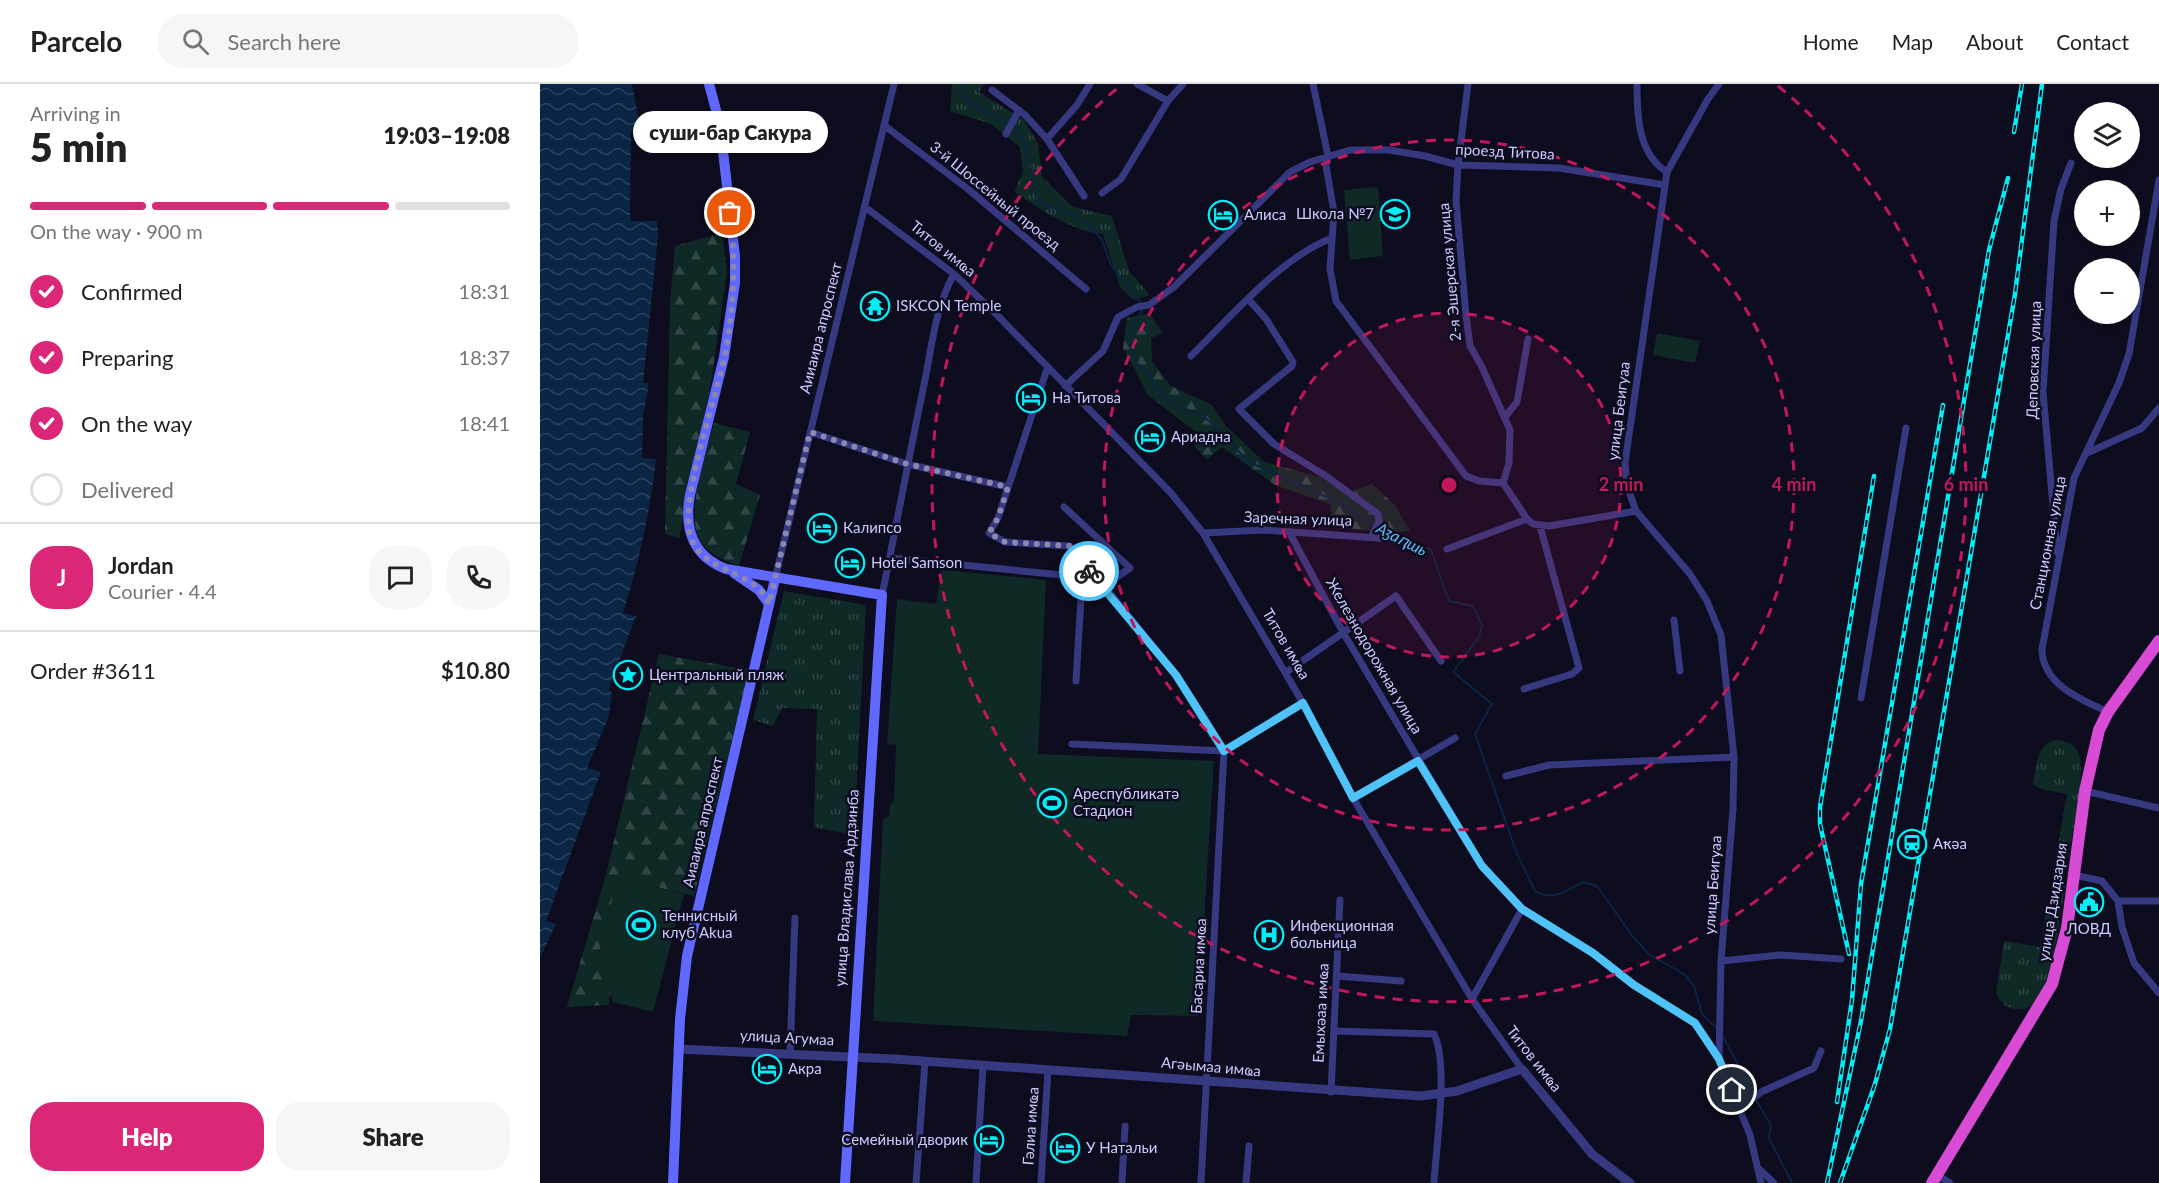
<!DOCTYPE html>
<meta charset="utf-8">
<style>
body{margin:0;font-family:Lato,sans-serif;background:#f6f6f6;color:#222;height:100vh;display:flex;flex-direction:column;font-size:22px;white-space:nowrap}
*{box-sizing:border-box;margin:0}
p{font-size:20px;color:#767676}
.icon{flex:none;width:33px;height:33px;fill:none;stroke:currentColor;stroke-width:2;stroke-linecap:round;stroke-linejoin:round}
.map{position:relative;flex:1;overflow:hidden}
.panel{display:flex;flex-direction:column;background:#fff;width:540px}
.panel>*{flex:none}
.controls{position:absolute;left:1534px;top:18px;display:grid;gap:12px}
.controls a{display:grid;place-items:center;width:66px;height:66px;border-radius:50%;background:#fff;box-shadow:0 3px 9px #0003;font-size:30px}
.pin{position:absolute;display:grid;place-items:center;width:51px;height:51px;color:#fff;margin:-26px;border:3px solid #fff;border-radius:50%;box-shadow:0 2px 6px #0007}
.courier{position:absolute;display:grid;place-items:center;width:60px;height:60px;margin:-30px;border:4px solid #4fc3f7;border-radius:50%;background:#fff;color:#222;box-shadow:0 2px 8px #0007}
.bubble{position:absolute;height:42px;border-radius:21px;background:#fff;box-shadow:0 3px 9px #0003;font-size:20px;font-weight:800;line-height:42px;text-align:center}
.summary em{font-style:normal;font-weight:800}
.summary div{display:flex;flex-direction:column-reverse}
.summary{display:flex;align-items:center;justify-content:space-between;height:102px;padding:0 30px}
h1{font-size:39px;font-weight:800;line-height:45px}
.bar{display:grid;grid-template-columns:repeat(4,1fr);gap:9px 6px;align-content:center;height:72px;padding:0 30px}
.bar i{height:8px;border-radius:4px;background:#e0e0e0}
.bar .on{background:#db2777}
.bar p{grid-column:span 4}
.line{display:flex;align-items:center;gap:15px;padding:0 30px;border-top:2px solid #e0e0e0}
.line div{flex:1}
.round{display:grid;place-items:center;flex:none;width:63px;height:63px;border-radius:24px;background:#f6f6f6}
ol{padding:0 30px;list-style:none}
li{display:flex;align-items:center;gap:18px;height:66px}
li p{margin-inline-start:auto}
li .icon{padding:6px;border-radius:50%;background:#db2777;color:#fff;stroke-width:4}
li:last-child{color:#767676}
li i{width:33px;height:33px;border:3px solid #e0e0e0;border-radius:50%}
.primary-button{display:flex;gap:12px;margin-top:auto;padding:12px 30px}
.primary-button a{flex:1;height:69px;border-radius:24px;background:#db2777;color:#fff;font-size:24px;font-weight:800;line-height:69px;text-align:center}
.primary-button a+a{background:#f6f6f6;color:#222}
header{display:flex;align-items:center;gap:36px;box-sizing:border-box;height:84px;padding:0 30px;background:#fff;border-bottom:2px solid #e0e0e0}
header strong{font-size:28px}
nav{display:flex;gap:33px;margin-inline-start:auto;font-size:21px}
.search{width:420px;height:54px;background:#f6f6f6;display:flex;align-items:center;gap:15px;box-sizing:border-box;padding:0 21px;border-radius:24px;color:#767676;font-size:22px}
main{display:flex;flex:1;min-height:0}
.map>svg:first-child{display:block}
</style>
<header>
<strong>Parcelo</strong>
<div class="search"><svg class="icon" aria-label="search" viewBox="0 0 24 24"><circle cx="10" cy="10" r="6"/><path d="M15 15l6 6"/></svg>Search here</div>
<nav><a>Home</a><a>Map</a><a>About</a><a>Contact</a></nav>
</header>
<main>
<section class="panel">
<div class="summary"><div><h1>5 min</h1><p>Arriving in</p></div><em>19:03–19:08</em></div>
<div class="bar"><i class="on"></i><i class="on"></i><i class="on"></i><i></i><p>On the way · 900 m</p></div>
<ol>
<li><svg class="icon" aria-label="check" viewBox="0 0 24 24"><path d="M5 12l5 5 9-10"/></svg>Confirmed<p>18:31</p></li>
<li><svg class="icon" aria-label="check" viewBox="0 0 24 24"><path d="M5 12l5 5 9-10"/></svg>Preparing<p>18:37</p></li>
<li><svg class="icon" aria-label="check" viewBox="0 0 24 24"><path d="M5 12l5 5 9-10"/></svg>On the way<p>18:41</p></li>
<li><i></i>Delivered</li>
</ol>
<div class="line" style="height:108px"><b class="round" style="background:#db2777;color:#fff">J</b><div><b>Jordan</b><p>Courier · 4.4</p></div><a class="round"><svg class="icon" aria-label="chat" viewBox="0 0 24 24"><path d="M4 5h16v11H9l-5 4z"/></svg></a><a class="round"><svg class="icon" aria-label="phone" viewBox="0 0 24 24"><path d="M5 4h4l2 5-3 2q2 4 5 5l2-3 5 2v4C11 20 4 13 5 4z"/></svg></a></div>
<div class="line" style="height:78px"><div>Order #3611</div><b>$10.80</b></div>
<div class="primary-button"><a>Help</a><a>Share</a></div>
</section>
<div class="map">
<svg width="1619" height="1099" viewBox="0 0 1619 1099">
<defs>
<pattern id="grass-tufts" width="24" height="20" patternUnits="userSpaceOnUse" patternTransform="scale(1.5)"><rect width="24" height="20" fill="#0f2926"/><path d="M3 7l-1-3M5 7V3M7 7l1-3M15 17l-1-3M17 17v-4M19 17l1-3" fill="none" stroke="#314747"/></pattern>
<pattern id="forest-firs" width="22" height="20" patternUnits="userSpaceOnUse" patternTransform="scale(1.5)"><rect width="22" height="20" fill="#0f2926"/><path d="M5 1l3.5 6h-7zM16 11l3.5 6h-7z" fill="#314747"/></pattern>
<pattern id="water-waves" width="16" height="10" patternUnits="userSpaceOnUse" patternTransform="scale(1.5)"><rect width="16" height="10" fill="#0b2544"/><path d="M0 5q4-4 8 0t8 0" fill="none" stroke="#2d4360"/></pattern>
</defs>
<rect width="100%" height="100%" fill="#0e0c1f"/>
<path fill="url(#grass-tufts)" d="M412,0H444L439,8L484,36L498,59L502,93L533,123L572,132L589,187L610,211L594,216L580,203L563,150C534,149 498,124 474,108L483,88L480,63L451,40L410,27Z
M244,507L326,521L314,751L274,743L277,625L242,624L233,642L213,636Z
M1517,656C1528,657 1535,660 1539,671C1546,690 1532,751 1528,774L1516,772L1527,710L1501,705L1493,700C1496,683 1496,659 1517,656Z
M1512,797L1526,799C1521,827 1513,901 1494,920C1490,924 1483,925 1477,925C1466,925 1460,918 1456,909L1464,857L1500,863Z"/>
<path fill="url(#forest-firs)" d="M182,149L187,188L171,299L139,454L125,450L130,220L135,162Z
M607,230L611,232L623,249L611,254L612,277L631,302L672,321L685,341L724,378L780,393L805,409L832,400L855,421L870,447L845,449L792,442L790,420L735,401L682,363L667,376L654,362L661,352L608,311L583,264L587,234Z
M174,339L210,348L196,400L220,411L199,482C183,477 162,467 157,449C148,419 167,368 174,339Z
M119,570L209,586L154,812L78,794L58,873L70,908L69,921L27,923L65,794Z"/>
<path fill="#0f2926" d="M838,103L843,172L810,176L804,106Z
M1117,249L1160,257L1155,279L1113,271Z
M402,486L506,496L498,670L674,677L658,932L591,931L587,952L333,937L343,735L349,733L350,721L354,717L356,661L347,660L357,515L396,520Z
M78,794L144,810L113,928L73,918L58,873Z"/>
<path fill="url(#water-waves)" d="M0,0H92L101,48L91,47L90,137H117L118,152L103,299H109L103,332L102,374L116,375C110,428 99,479 83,529L96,532L69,604L72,610L68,635L47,684L61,688L6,837L16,840L0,874Z"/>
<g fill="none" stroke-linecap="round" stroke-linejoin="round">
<path stroke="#0b2544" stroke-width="2" d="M420,0L426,17L468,40
M473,43L486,60L488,80L499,118L545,137L562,156L571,181L599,216L602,227L591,247L593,270L598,281L611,292L615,304L629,316L668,336L709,378L802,420L850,452L891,466L909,517L933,522L942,541L939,553L913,588L952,620L935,650L977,770L995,807C1012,818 1028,806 1043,798L1057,802L1093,853L1110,871L1144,890L1154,902L1162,930L1178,945
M1183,952L1214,1011
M1216,1016L1231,1041L1229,1054L1252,1099"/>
<path stroke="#36397f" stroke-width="7" d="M597,0L628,17
M773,0L788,72L786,82L794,128L790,185L796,217L926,392L939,397L963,399L987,435
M928,0L918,81L916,117L926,231L930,262L941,281L970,346L969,379L963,399
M1097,0C1097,32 1098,70 1127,88
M1179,0L1168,15L1127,88L1085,379L1087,402L1096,427L1150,490L1167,517L1181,551L1194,673L1193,725L1181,877L1179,975L1210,1051L1221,1099
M452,6L485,31L507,55L544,112
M345,42L428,105L546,205
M466,50L479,26
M507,55L537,21L550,0
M562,109L581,95L628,17L643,0
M325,123L414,190L458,232L631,409L663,449L763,619L813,714L932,915L982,985
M709,216L726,235L753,278L752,282L699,325L734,360L786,392L838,430L839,437L832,452
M651,272C690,234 741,173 792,154
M507,285L458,434L449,449L465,458L530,462L558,498
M525,302L563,267L578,233L597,223L609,221L634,203L750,88L770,78L810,66H849L885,72L918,81L1019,84L1125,101
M965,333L977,318L988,255
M270,348L367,380L468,403
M1547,369L1602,344L1619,324
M524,423L590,484L564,502
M749,448L804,550L942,782L982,825L1053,869L1094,901L1155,939L1179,975
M663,449L724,446L852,455
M907,465L987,435L993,440L1009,442L1096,427
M1517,468L1503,308L1514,137L1521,105L1531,79
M352,474L532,492L558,498L564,502L636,591L684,667
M235,495L354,0
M342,511C357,439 370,367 385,296C392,260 396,222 414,190
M1134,536L1140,587
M745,589L856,512L901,577
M536,597L541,514L550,496
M984,605L1032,590L1039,584L1000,442
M1321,614L1366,344
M1568,628C1541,616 1502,600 1502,565L1534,394L1579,299L1589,270L1619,96
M532,660L684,667L763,619
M966,692L1009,681L1194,673
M1545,707L1619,724
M813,714L915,654
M1534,791L1562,797L1578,817H1619
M1578,817L1582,843L1594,879L1619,909
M1181,877L1241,871L1301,875
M797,892L861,897
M932,915L982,825
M794,947L894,950C909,981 896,1062 894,1099
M250,969L255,834
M791,1008L800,816
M1200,1025L1221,1008L1274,984L1281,967
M1217,1083L1234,1099
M1397,1091L1410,1099
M376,1099L385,978
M436,1099L443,982
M501,1099L508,987
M582,1099L585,1042
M661,1099L684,667
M706,1099L709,1062"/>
<path stroke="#36397f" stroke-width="9" d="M138,965L354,975L881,1012L917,1007L982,985L1052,1070L1090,1099"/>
<path stroke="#6168ff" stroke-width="10" d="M169,0L180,41L195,172V199L184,273L150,411C144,444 152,472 186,485L342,511L305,1099
M194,489L219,506L229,520
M133,1099L140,935L147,872L235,495"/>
<path stroke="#d84bd5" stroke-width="12" d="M1392,1099L1512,900L1527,844L1545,707L1559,646L1568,628L1619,557"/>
<g stroke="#00eef5" stroke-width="4.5">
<path id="rail" d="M1474,48L1482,0
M1309,870L1280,740V723L1334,392
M1297,1018L1312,916L1321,800L1403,321
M1287,1099L1321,937L1449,166L1468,94
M1300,1099L1335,1000L1350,945L1475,210L1502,0"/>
</g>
<use href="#rail" stroke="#0e0c1f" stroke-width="2" stroke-dasharray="7" stroke-linecap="butt"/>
</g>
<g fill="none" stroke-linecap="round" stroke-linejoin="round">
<path stroke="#8a88b1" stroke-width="6" stroke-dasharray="0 10.8" d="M190,129C196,178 194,223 185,271C177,312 138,420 151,454C163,489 216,486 229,520L270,348L367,380L468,403L458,434L449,449L465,458L530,462L549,487"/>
<path stroke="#4fc3f7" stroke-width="8" d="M549,487L636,591L684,667L763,619L813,714L878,677L942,782L982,825L1053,869L1094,901L1155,939L1179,975L1192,1006"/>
</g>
<circle cx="909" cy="401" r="172" fill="#c2185b" fill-opacity=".12"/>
<g fill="none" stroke="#c2185b" stroke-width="3" stroke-dasharray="10 8">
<circle cx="909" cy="401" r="172"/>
<circle cx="909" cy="401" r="345"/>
<path d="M1238 2A517 517 0 1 1 580 2"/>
</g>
<defs>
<g id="school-ring" transform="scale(1.5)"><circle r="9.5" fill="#0e0c1f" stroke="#00eef5" stroke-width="1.5"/><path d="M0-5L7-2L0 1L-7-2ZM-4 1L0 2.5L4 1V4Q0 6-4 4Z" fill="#00eef5"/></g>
<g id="hotel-ring" transform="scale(1.5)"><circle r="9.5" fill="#0e0c1f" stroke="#00eef5" stroke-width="1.5"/><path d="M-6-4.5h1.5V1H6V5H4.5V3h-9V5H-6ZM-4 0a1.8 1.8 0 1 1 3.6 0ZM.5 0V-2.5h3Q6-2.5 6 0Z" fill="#00eef5"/></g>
<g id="temple-ring" transform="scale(1.5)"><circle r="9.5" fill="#0e0c1f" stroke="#00eef5" stroke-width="1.5"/><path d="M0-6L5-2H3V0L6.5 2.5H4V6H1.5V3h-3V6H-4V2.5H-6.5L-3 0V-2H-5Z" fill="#00eef5"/></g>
<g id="sight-ring" transform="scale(1.5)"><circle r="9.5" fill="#0e0c1f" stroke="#00eef5" stroke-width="1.5"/><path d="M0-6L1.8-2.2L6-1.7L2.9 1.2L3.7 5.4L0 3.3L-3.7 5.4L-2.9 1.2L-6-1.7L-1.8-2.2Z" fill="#00eef5"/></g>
<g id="stadium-ring" transform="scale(1.5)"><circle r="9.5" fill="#0e0c1f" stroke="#00eef5" stroke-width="1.5"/><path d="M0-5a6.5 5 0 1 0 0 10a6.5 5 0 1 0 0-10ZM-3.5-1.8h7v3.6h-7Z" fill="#00eef5"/></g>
<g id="station-ring" transform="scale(1.5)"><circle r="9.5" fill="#0e0c1f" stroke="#00eef5" stroke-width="1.5"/><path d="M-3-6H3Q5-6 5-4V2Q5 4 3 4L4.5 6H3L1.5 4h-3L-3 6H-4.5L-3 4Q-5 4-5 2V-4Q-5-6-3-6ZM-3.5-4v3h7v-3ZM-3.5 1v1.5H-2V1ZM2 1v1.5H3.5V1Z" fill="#00eef5"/></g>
<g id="civic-ring" transform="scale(1.5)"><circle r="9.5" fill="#0e0c1f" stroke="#00eef5" stroke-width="1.5"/><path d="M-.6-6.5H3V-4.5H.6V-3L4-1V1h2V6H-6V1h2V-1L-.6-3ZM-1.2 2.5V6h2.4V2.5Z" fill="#00eef5"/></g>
<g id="hospital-ring" transform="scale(1.5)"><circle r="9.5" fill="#0e0c1f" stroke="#00eef5" stroke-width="1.5"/><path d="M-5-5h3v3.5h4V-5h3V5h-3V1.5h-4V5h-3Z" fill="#00eef5"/></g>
</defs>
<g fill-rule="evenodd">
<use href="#school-ring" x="855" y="130"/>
<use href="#hotel-ring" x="683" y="131"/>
<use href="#temple-ring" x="335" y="222"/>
<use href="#hotel-ring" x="491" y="314"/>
<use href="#hotel-ring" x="610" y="353"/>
<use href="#hotel-ring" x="282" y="444"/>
<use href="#hotel-ring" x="310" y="479"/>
<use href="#sight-ring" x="88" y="591"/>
<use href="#stadium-ring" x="512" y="719"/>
<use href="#station-ring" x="1372" y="760"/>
<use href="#civic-ring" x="1549" y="818"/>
<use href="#stadium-ring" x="101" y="841"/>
<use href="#hospital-ring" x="729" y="851"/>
<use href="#hotel-ring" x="227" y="985"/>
<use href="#hotel-ring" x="449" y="1056"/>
<use href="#hotel-ring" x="525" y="1064"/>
</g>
<g text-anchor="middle" stroke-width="5" stroke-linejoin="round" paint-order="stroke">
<g font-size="15" fill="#cdcaff" stroke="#0e0c1f">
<text transform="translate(965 68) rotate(3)" y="5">проезд Титова</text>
<text transform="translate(455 112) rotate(39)" y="5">3-й Шоссейный проезд</text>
<text transform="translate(403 165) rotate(39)" y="5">Титов имҩа</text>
<text transform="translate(910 188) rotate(-95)" y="5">2-я Эшерская улица</text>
<text transform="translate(281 244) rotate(-76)" y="5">Аииаира апроспект</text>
<text transform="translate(1494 276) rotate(-88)" y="5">Деповская улица</text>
<text transform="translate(1079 327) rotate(-83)" y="5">улица Беигуаа</text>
<text transform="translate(758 435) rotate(2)" y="5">Заречная улица</text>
<text transform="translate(1508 459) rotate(-79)" y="5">Станционная улица</text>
<text transform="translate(746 560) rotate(60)" y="5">Титов имҩа</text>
<text transform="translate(834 572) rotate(60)" y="5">Железнодорожная улица</text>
<text transform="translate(163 738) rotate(-77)" y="5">Аиааира апроспект</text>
<text transform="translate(1173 801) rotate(-86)" y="5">улица Беигуаа</text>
<text transform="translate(307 804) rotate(-86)" y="5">улица Владислава Ардзинба</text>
<text transform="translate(1513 818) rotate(-81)" y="5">улица Дзидзария</text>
<text transform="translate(659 882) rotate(-87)" y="5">Басариа имҩа</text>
<text transform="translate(781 929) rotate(-87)" y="5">Емыхәаа имҩа</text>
<text transform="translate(247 954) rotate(3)" y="5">улица Агумаа</text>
<text transform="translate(994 975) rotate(52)" y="5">Титов имҩа</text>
<text transform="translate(671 983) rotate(5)" y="5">Агәымаа имҩа</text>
<text transform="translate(491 1042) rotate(-86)" y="5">Гәлиа имҩа</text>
</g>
<g font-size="15" fill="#cdcaff" stroke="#0e0c1f" text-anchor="start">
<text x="834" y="135" text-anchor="end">Школа №7</text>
<text x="704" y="136">Алиса</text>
<text x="356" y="227">ISKCON Temple</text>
<text x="512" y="319">На Титова</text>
<text x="631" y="358">Ариадна</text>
<text x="303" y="449">Калипсо</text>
<text x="331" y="484">Hotel Samson</text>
<text x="109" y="596">Центральный пляж</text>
<text x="533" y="715">Ареспубликатә<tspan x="533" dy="17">Стадион</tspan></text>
<text x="1393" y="765">Аҟəа</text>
<text x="122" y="837">Теннисный<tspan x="122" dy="17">клуб Akua</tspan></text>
<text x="750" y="847">Инфекционная<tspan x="750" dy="17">больница</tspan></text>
<text x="1549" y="850" text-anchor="middle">ЛОВД</text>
<text x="248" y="990">Акра</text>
<text x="428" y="1061" text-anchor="end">Семейный дворик</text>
<text x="546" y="1069">У Натальи</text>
</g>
<g font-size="16" font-style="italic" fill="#58bdff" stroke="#0e0c1f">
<text transform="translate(862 455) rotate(27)" y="6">Аӡаԥшь</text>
</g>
</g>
<circle cx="909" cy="401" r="9" fill="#c2185b" stroke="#0e0c1f" stroke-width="3"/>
<g font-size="18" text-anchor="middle" font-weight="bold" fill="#c2185b" stroke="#0e0c1f" stroke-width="5" stroke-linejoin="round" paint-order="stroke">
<text x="1081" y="407">2 min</text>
<text x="1254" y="407">4 min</text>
<text x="1426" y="407">6 min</text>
</g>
</svg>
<div class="controls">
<a><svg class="icon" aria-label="layers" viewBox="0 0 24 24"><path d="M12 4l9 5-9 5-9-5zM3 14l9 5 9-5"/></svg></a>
<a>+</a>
<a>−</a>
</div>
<div class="pin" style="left:190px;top:129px;background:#ea580c"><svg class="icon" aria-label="bag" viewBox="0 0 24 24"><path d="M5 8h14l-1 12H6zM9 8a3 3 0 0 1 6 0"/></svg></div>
<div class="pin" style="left:1192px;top:1006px;background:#1f2937"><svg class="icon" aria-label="home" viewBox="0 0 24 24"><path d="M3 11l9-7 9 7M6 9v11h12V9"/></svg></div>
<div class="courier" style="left:549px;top:487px"><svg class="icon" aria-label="bike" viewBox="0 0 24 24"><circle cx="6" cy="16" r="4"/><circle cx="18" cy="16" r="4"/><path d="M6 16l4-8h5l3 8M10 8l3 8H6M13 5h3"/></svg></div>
<div class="bubble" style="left:93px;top:27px;width:195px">суши-бар Сакура</div>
</div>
</main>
